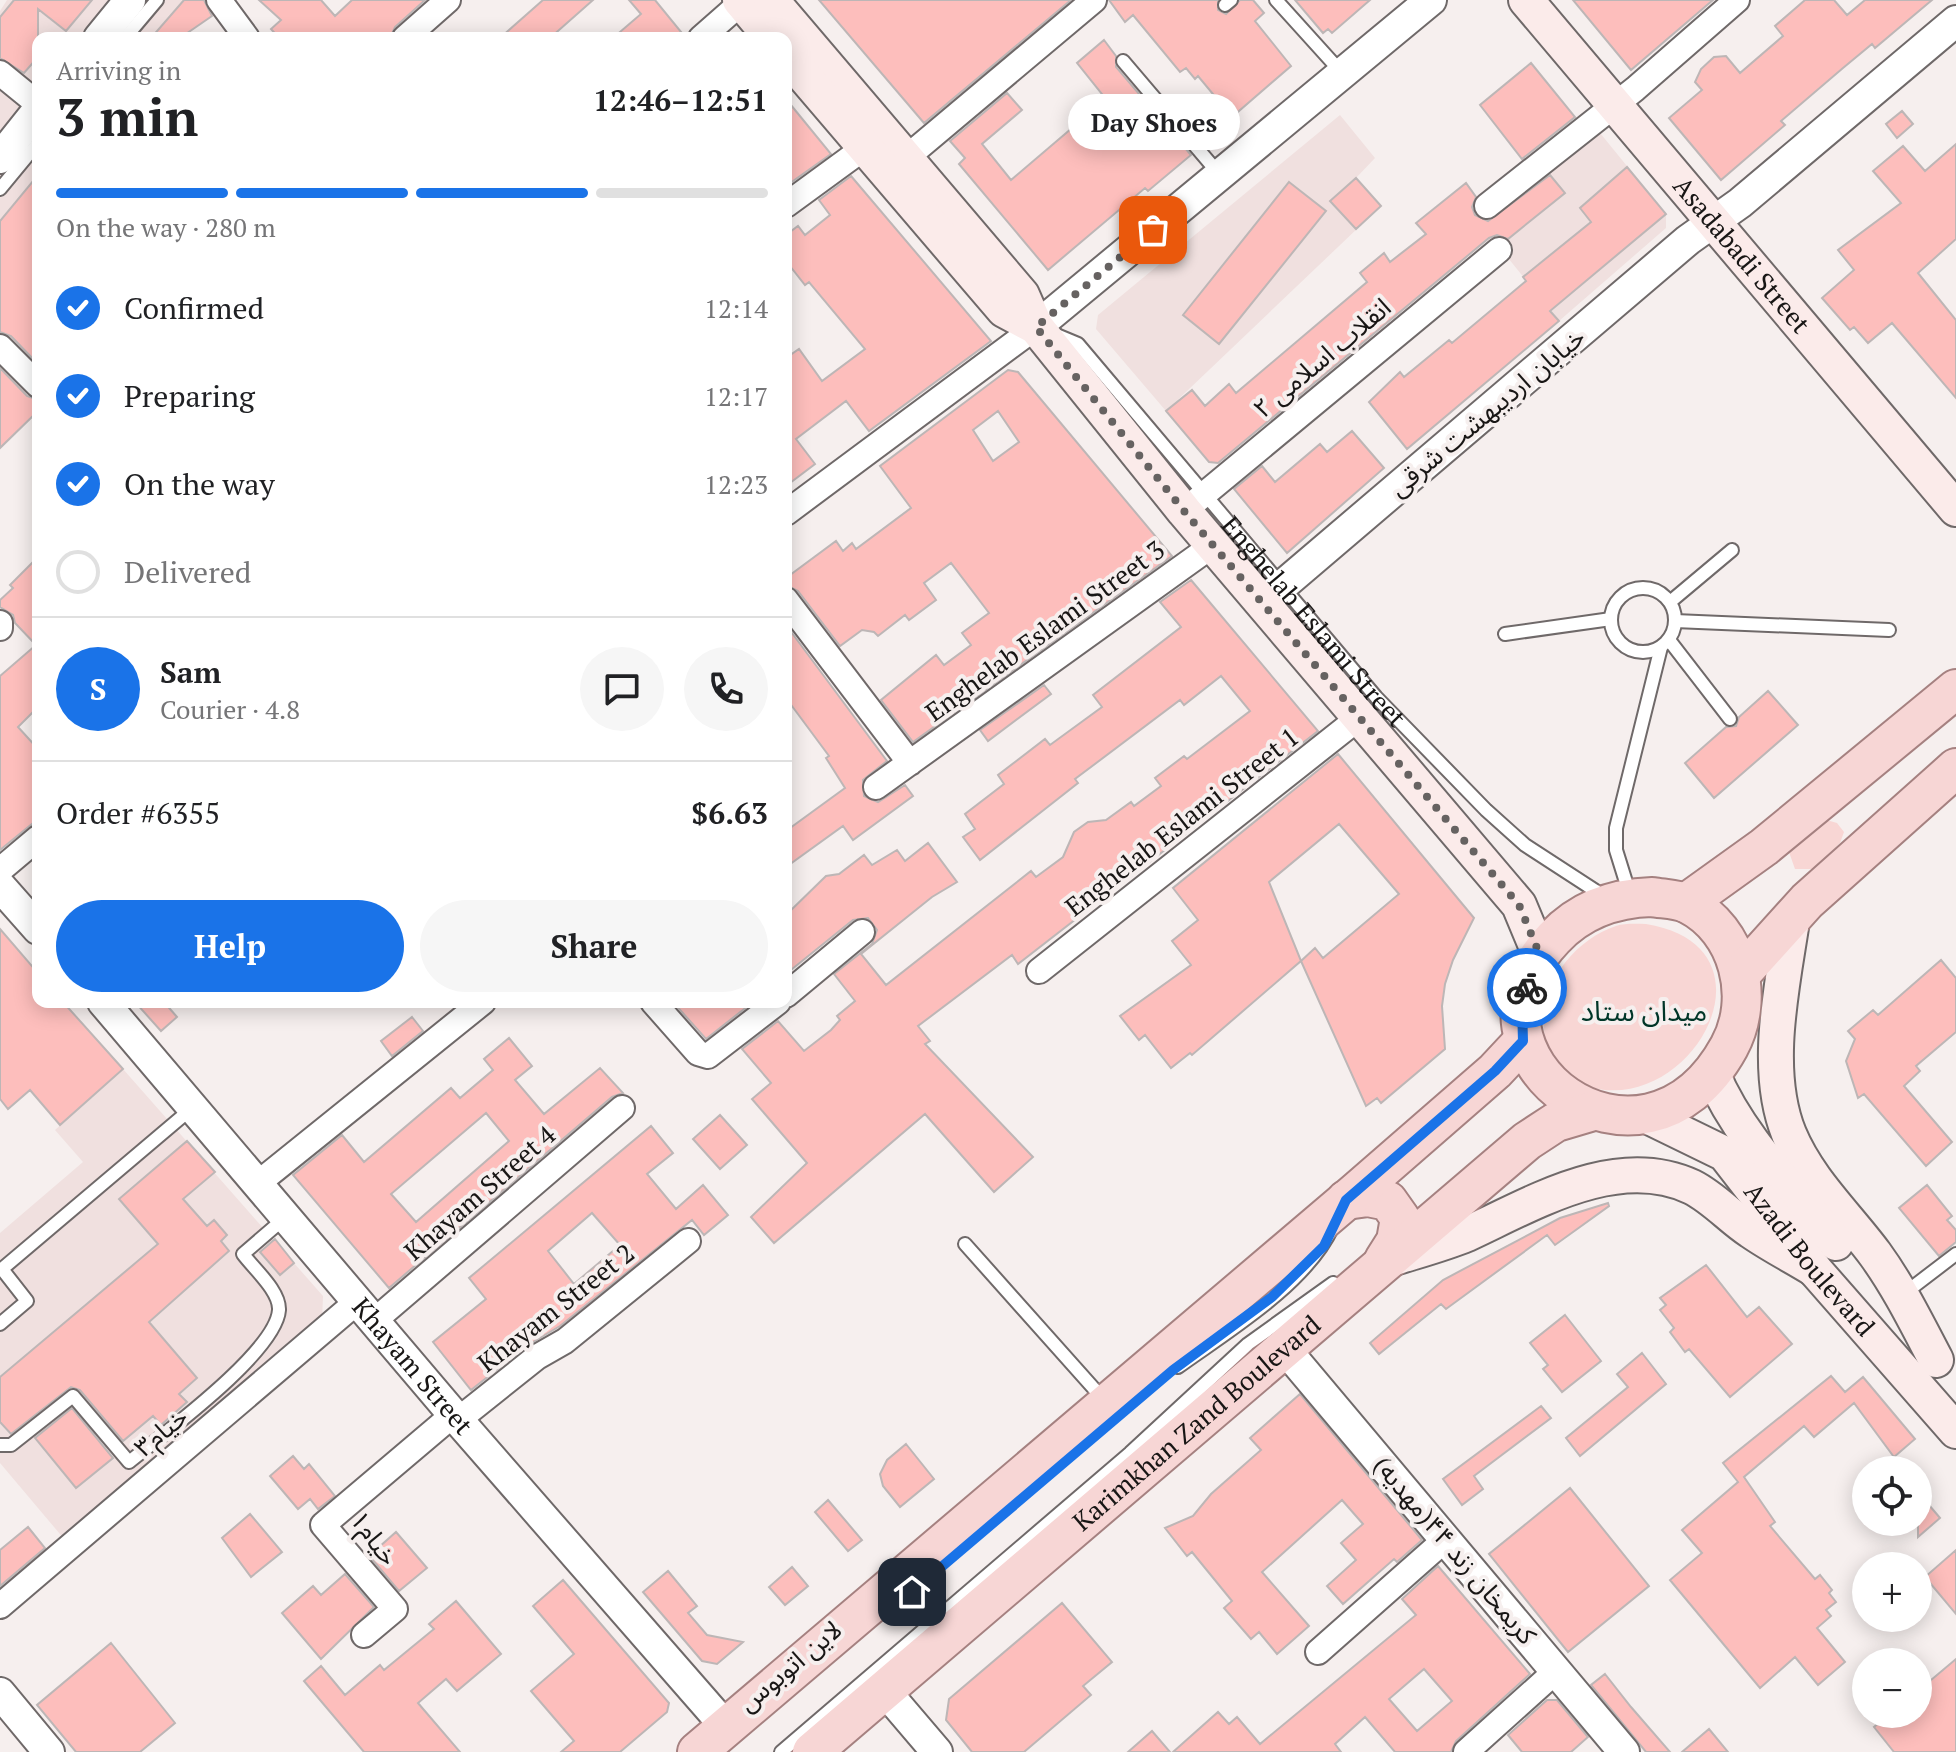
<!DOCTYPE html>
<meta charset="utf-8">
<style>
body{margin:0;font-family:"PT Serif","Noto Sans Arabic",serif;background:#f6f6f6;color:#202124;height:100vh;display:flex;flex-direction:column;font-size:30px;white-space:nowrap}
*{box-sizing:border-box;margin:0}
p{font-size:26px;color:#757577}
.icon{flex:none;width:44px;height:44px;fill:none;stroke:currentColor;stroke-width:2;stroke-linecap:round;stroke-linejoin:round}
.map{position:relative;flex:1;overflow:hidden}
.sheet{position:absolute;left:32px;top:32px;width:760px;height:976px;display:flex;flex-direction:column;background:#fff;border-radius:16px;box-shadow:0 4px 20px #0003}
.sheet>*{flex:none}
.tools{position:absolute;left:1852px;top:1456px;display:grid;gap:16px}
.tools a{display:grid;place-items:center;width:80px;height:80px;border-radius:50%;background:#fff;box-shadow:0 4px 20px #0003;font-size:40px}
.pin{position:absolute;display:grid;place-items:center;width:68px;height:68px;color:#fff;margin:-34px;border-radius:16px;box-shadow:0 4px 12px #0006}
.courier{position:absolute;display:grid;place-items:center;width:80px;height:80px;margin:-40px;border:6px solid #1a73e8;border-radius:50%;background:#fff;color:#222;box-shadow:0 2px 10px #0007}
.bubble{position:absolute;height:56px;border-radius:28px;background:#fff;box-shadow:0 4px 20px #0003;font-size:26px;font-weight:800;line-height:56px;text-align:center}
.headline em{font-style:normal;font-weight:800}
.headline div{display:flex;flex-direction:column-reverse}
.headline{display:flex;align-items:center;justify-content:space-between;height:136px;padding:0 24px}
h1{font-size:52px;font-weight:800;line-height:60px}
.bar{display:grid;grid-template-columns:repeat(4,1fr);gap:12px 8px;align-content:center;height:96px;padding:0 24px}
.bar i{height:10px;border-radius:6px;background:#e0e0e0}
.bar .selected{background:#1a73e8}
.bar p{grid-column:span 4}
.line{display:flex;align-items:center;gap:20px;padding:0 24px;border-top:2px solid #e0e0e0}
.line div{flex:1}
.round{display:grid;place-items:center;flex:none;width:84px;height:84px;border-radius:42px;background:#f6f6f6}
ol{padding:0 24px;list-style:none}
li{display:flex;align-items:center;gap:24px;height:88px}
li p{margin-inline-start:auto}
li .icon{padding:8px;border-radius:50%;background:#1a73e8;color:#fff;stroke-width:4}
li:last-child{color:#757577}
li i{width:44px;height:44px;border:4px solid #e0e0e0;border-radius:50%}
.primary-button{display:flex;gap:16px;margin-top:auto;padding:16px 24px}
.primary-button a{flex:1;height:92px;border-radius:48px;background:#1a73e8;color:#fff;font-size:32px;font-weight:800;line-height:92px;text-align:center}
.primary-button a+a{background:#f6f6f6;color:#202124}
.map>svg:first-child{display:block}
</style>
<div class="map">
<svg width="1956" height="1752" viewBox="0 0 1956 1752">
<rect width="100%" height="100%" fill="#f6efee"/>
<path fill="#f0e0df" d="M7,0H216L214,14L180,38H38V391H29L0,420V11Z
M1340,115L1375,158L1356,178L1381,206L1166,411L1096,329L1098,315Z
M1596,128L1666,214V228L1559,321L1479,222Z
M123,1069L323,1296L322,1321L65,1540L0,1463V1233L83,1162L55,1130Z"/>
<path fill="#f8d6d4" d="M1823,819L1837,823L1844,832L1840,843L1813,869H1795L1789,852Z
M1646,924C1793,948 1680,1138 1570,1079C1558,1073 1550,1059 1547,1046C1532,996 1568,942 1616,926C1625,923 1637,924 1646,924Z"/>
<path fill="#fdbebc" stroke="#bdb6b6" stroke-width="2" fill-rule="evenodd" d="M14,0H92L66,31L38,9V57L24,73L0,58V17Z
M184,0H204L212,16L180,38H151Z
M259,0H321L335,16L352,0H425L395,27L390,38H279L271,29L281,20Z
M543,0H593L550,38H500Z
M629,0H655L686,38H613L641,14Z
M819,0H1071L924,123Z
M1109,0H1218V10L1226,14L1240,0H1253L1264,13L1255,21L1291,66L1232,117L1198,76L1195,79L1186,68L1180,72L1133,15L1125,22Z
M1295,0H1370L1332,33L1328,29L1323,33Z
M1573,0H1713L1631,70Z
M1805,0H1834L1847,15L1865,0H1932L1875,48L1872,44L1843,68L1781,121L1785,125L1721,180L1669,118L1702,90L1695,82L1701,69L1714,57L1726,56L1740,73L1783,36L1775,26Z
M1104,40L1116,56V67L1191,155L1148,191L1145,188L1048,270L959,164L965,158L950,141L1007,93L1022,110L982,144L1011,180L1106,99L1077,63Z
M1531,63L1575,117L1522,159L1480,105Z
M786,99L831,154L786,186Z
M1902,111L1913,124L1897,138L1886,124Z
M1956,144V239L1918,273L1956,320V398L1892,323L1868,343L1854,327L1850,330L1822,298L1854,270L1838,250L1901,203L1873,171L1903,146L1925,171Z
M1627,167L1666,214L1550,311L1559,321L1407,449L1369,402L1400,372L1404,377L1449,340L1452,343L1526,281L1523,277L1591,222L1580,208Z
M38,175V364L11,336L0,332V221Z
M1550,175L1565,193L1508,239L1497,235L1489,238L1218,463L1209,462L1166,411L1192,390L1205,406L1229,384L1236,393L1367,282L1360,273L1384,253L1390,262L1426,234L1416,223L1466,183L1476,197L1472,207L1475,215L1488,221Z
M851,176L991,341L869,431L846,401L796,439L815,464L786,486V358L799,349L822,381L865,349L809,282L805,285L786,261V235L798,226L805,235L830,215L819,200Z
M1356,178L1381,206L1356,229L1330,201Z
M1289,182L1326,211L1219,344L1183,315Z
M0,368L27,396L38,400V411L0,448Z
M1008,370L1018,372L1172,556L913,742L881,700L936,655L944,665L971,645L962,633L989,613L951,563L924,583L936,600L909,620L905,615L878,636L874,632L862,630L840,646L798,591L786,585V578L836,541L843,551L852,543L856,549L911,508L880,466ZM998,411L1019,442L993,461L973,430Z
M1352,431L1384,468L1287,553L1234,489L1262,466L1275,482L1320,444L1327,452Z
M38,557V707L18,727L38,749V819L0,850V676L36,645L15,623L13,615L0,607V600L13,588L10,585Z
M1191,580L1318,731L1018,964L1012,955L918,1026L930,1041L925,1044L1033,1157L994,1192L925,1114L774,1243L751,1217L807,1163L752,1099L771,1083L742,1049L778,1021L804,1051L831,1030L840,1020L837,1016L855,1001L834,974L872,944L877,930L868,918L853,920L786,974V915L826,876L839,874L864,855L872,865L897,850L905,861L928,843L957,882L932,897L861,954L886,985L1031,871L1036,877L1063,857L1074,832L1088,822L1106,820L1131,802L1134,806L1161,786L1155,778L1184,756L1187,759L1250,711L1221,676L1184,705L1180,700L1075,779L1078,783L980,860L963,837L975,829L965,814L1004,784L998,775L1045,739L1050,745L1102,707L1093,695L1181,627L1160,602Z
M786,625L887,761L863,780L864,796L878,802L905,785L913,796L853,840L843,826L786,867V831L845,788L826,758L829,756L786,698Z
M1044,685L1051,694L988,741L980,730Z
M1768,691L1798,725L1714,798L1685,763L1726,727L1736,726L1739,717Z
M1338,754L1474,918L1453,960L1445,984L1442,1006L1445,1049L1381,1103L1377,1098L1366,1106L1301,961L1192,1055L1190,1053L1171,1068L1145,1035L1139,1040L1120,1016L1191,965L1172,941L1198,920L1173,888ZM1339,824L1399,894L1323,958L1315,948L1301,961L1269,882Z
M0,929L38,973V1002H63L123,1069L60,1125L30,1090L8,1109L0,1099Z
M1941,960L1956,978V1032L1916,1066L1920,1071L1904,1086L1952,1142L1926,1166L1864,1094L1858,1098L1846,1061L1855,1039L1848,1031L1873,1010L1878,1015Z
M135,1002H164L177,1017L161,1031Z
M673,1002H753L706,1039Z
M412,1017L423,1031L392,1056L381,1041Z
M509,1038L532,1066L515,1080L544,1114L600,1068L623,1093L612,1097L389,1288L293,1175L342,1135L364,1162L451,1088L460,1098L493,1070L484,1059ZM486,1113L509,1141L416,1222L391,1194Z
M720,1115L747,1145L720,1169L693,1139Z
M651,1126L673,1153L647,1174L676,1209L703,1185L728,1215L704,1235L692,1220L560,1326L528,1345L471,1390L433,1342L486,1299L469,1278ZM592,1213L620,1245L574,1284L548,1251Z
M187,1141L215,1172L183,1199L207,1226L214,1220L227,1235L221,1241L229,1251L149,1322L197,1378L179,1394L187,1402L161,1425L153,1416L123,1441L80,1390L71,1387L11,1434L0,1422V1377L158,1244L119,1199Z
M1927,1185L1952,1216L1947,1220L1956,1230V1242L1939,1256L1899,1208Z
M1608,1203L1609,1206L1555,1245L1547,1235L1446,1309L1441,1304L1379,1354L1370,1343L1443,1280L1560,1218Z
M275,1239L294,1263L280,1275L260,1252Z
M1706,1265L1747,1317L1759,1307L1792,1344L1730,1397L1689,1349L1685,1352L1670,1332L1674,1328L1660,1310L1666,1305L1660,1298Z
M1565,1315L1601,1361L1562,1392L1543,1369L1548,1365L1530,1343Z
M1642,1353L1666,1384L1580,1456L1566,1438L1628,1387L1617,1374Z
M1831,1376L1845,1392L1863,1377L1915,1439L1894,1457L1854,1403L1814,1437L1804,1426L1744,1477L1775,1522L1770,1526L1815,1579L1820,1575L1832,1590L1829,1593L1836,1602L1826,1610L1831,1616L1817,1628L1845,1662L1818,1685L1795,1657L1760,1688L1670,1580L1702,1553L1682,1530L1738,1482L1723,1463Z
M1300,1394L1422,1540L1397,1562L1394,1559L1343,1604L1327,1586L1356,1560L1341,1543L1363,1524L1342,1500L1262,1572L1309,1626L1277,1654L1259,1632L1251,1639L1224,1608L1232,1601L1192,1552L1187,1556L1165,1528L1193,1516L1211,1494L1261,1450L1250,1438Z
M1541,1406L1551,1418L1474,1476L1483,1489L1462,1505L1443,1479Z
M72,1408L113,1458L76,1488L35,1438Z
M906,1444L934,1479L900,1507L883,1486L880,1474L887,1460Z
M293,1456L304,1469L309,1464L335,1496L318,1509L310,1499L298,1509L270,1476Z
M1570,1488L1649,1586L1568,1652L1489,1554Z
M1918,1492L1940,1518L1918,1537Z
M828,1500L862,1540L848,1551L815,1512Z
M250,1514L282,1552L251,1577L222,1538Z
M28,1527L45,1548L0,1586V1550Z
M396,1532L427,1568L399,1591L371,1558L380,1551L378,1548Z
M1956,1550V1614L1925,1577Z
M1438,1566L1530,1674L1456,1741L1451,1752H1395L1365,1717L1335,1744L1341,1752H1173L1218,1712L1229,1724L1237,1717L1260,1744L1416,1615L1402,1599ZM1424,1669L1452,1701L1417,1731L1389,1699Z
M792,1567L808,1586L785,1605L769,1587Z
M668,1571L697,1606L688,1613L707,1635L743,1642L717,1664L702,1661L643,1592Z
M345,1574L374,1607L321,1659L282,1613L313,1586L321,1595Z
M563,1580L669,1703L667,1712L620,1752H561L574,1741L531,1691L574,1654L533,1606Z
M456,1601L501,1654L457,1691L446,1679L418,1703L460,1752H364L304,1681L321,1666L345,1695L380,1665L384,1670L434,1629L429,1624Z
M1062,1603L1112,1662L1083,1686L1091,1695L1024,1752H972L946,1720L949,1699Z
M111,1643L175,1723L140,1752H76L37,1705Z
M1956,1659V1752H1894L1874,1727L1890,1714H1918V1691Z
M1605,1674L1631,1707L1670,1752H1646L1591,1685Z
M1547,1700H1557L1588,1737L1571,1752H1522L1508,1735Z
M1709,1729L1728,1752H1682Z
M1152,1731L1170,1752H1128Z"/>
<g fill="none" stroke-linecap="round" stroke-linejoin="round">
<g stroke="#6f6969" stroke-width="16">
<g id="service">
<path d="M1276,0L1342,73"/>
<path d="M1225,5L1231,0"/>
<path d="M125,38L157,0"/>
<path d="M1123,61L1220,175"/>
<path d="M0,189L38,143"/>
<path id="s1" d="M1054,334L1078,344L1376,697L1486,810L1525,845L1605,897"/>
<circle cx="1643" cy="620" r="32"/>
<path d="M1670,602L1732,550"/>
<path d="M1675,621L1889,630"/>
<path d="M1505,634L1611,619"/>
<path d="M1669,640L1730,719"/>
<path d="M1630,895L1616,850V828L1661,647"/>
<path d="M965,1244L1105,1401"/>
<path d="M1905,1293L1956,1254"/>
<path d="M0,1324L27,1301L2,1269L191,1109"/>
<path d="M1178,1367C1228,1331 1305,1285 1332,1228"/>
<path d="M0,1445H11L73,1396L129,1462C162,1435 276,1352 279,1310C280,1291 254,1269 243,1254L286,1217"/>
<path d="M781,1752L1130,1453L1248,1344L1333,1283"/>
</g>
</g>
<g stroke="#6f6969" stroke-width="28">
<path id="minor" d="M219,0L247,38
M405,38L448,0
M701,38L742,2
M0,73L38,104
M906,158L1094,0
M786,205L864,148
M1487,206L1635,89L1737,0
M0,347L38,385
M1184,511L1499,250
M786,513L1036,327
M786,600L910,763
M0,623V628
M876,787L1213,545
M0,870L38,838
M1039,971L1360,717
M786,995L862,932
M653,1002L698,1053L708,1056L778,1002
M257,1184L483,1002
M374,1321L622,1108
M458,1420L537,1357L565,1341L688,1241
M0,1606L358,1301
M364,1635L395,1609L323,1525L454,1414
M1318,1652L1447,1538
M1466,1752L1556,1671"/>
</g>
<g stroke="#6f6969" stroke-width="34">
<g id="tertiary">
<path d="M99,38L130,0"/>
<path d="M0,158L38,110"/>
<path d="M1036,327L1431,0"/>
<path d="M1262,603L1688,240L1740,203L1956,21"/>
<path d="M0,886L38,929"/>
<path id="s2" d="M103,1002L458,1420L726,1727"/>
<path d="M1285,1349L1624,1752"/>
<path d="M885,1691L937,1752"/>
<path d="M0,1693L49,1752"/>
</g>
</g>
<g stroke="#6f6969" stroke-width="38">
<g id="secondary">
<path d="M740,0L772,38"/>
<path d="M771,0L1022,295L1036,327L1184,511L1519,905L1539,953"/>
<path id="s3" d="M1526,0L1956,509"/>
<path d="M786,55L1004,310L1036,327"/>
<path d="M1792,921C1782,987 1763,1070 1789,1134C1808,1180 1846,1215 1875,1254C1899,1287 1917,1324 1936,1360"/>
<path d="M1712,1073C1739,1138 1792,1189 1836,1243"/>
<path id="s4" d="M1645,1115L1725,1154L1814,1269L1956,1431"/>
<path d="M1391,1259C1416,1251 1443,1244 1467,1234C1534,1203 1617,1152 1692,1187C1714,1198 1731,1218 1751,1231C1771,1245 1793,1256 1814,1269"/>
</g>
</g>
<g stroke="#a58180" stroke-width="42">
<g id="primary">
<path d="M1652,897C1663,899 1678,899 1688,904C1739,930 1756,998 1729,1047C1642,1205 1441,1056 1554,938C1580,910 1615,898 1652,897Z"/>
<path d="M1686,903L1764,847L1956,689"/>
<path d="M1741,974L1807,901L1956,768"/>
<path d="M1346,1200L1368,1197L1388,1201L1400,1218L1396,1241L1384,1260"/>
<path d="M697,1752L1356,1192L1495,1071L1523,1041"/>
<path id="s5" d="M812,1752L1527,1141L1556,1122L1593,1111"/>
</g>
</g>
<use href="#service" stroke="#fff" stroke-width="12"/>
<use href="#minor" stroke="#fff" stroke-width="24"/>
<use href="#tertiary" stroke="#fff" stroke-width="30"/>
<use href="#secondary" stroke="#fbebea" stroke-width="34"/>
<use href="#primary" stroke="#f7d6d5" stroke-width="38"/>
</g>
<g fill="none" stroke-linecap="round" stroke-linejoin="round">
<path stroke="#666261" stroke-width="8" stroke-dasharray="0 14.4" d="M1153,230L1036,327L1184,511L1519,905L1539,953L1527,988"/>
<path stroke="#1a73e8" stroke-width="10" d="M912,1592L1173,1370L1272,1297L1324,1246L1346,1200L1495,1071L1523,1041L1522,1006L1527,988"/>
</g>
<g text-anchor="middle" stroke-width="8" stroke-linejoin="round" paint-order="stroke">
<g font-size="26" fill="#181615" stroke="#f6efee">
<text dy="9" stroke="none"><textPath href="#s3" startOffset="334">Asadabadi Street</textPath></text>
<text transform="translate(1322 358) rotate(-40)" y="9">۲ انقلاب اسلامی</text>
<text transform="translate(1487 412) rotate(-40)" y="9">خیابان اردیبهشت شرقی</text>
<text dy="9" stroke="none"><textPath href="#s1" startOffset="390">Enghelab Eslami Street</textPath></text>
<text transform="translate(1045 631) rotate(-36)" y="9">Enghelab Eslami Street 3</text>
<text transform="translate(1182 822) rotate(-38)" y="9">Enghelab Eslami Street 1</text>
<text transform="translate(480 1193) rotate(-41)" y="9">Khayam Street 4</text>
<text dy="9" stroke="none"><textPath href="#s4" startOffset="224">Azadi Boulevard</textPath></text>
<text transform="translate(556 1308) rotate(-38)" y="9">Khayam Street 2</text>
<text dy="9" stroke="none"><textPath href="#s2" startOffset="478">Khayam Street</textPath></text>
<text dy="9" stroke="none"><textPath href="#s5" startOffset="506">Karimkhan Zand Boulevard</textPath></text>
<text transform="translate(161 1432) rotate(-40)" y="9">خیام۳</text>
<text transform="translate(374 1538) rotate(53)" y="9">۱خیام</text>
<text transform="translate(1455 1550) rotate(50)" y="9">کریمخان زند ۴۴(مهدیه)</text>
<text transform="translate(790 1666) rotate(-40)" y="9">لاین اتوبوس</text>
</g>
<g font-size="28" fill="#003628" stroke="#f6efee">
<text x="1644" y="1021">میدان ستاد</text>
</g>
</g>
</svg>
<div class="tools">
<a><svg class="icon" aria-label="locate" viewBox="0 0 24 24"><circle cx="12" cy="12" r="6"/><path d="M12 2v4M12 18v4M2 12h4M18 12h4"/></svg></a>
<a>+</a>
<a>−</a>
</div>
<div class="pin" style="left:1153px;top:230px;background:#ea580c"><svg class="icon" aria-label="bag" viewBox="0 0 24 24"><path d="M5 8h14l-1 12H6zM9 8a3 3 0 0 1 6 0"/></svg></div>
<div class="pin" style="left:912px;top:1592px;background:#1f2937"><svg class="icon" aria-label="home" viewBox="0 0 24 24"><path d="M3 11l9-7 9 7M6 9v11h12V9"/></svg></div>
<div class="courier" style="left:1527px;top:988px"><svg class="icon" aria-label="bike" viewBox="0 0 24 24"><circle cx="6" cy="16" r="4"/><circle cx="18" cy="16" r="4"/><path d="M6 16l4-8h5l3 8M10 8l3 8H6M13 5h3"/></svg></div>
<div class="bubble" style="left:1068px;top:94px;width:172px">Day Shoes</div>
<section class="sheet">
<div class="headline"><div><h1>3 min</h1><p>Arriving in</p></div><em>12:46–12:51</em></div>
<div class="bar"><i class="selected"></i><i class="selected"></i><i class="selected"></i><i></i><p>On the way · 280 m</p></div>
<ol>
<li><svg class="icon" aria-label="check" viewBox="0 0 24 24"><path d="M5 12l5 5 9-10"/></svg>Confirmed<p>12:14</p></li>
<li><svg class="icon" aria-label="check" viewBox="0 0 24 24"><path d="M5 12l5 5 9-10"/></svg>Preparing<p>12:17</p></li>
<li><svg class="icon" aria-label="check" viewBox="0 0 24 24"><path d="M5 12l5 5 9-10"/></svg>On the way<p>12:23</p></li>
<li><i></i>Delivered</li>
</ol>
<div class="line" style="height:144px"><b class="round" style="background:#1a73e8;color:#fff">S</b><div><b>Sam</b><p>Courier · 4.8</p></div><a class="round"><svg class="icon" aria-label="chat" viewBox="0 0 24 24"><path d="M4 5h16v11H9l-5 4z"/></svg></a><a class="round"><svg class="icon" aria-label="phone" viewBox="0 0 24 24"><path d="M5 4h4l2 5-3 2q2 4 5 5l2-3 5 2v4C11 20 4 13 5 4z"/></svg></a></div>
<div class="line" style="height:104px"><div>Order #6355</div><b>$6.63</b></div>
<div class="primary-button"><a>Help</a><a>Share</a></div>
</section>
</div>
